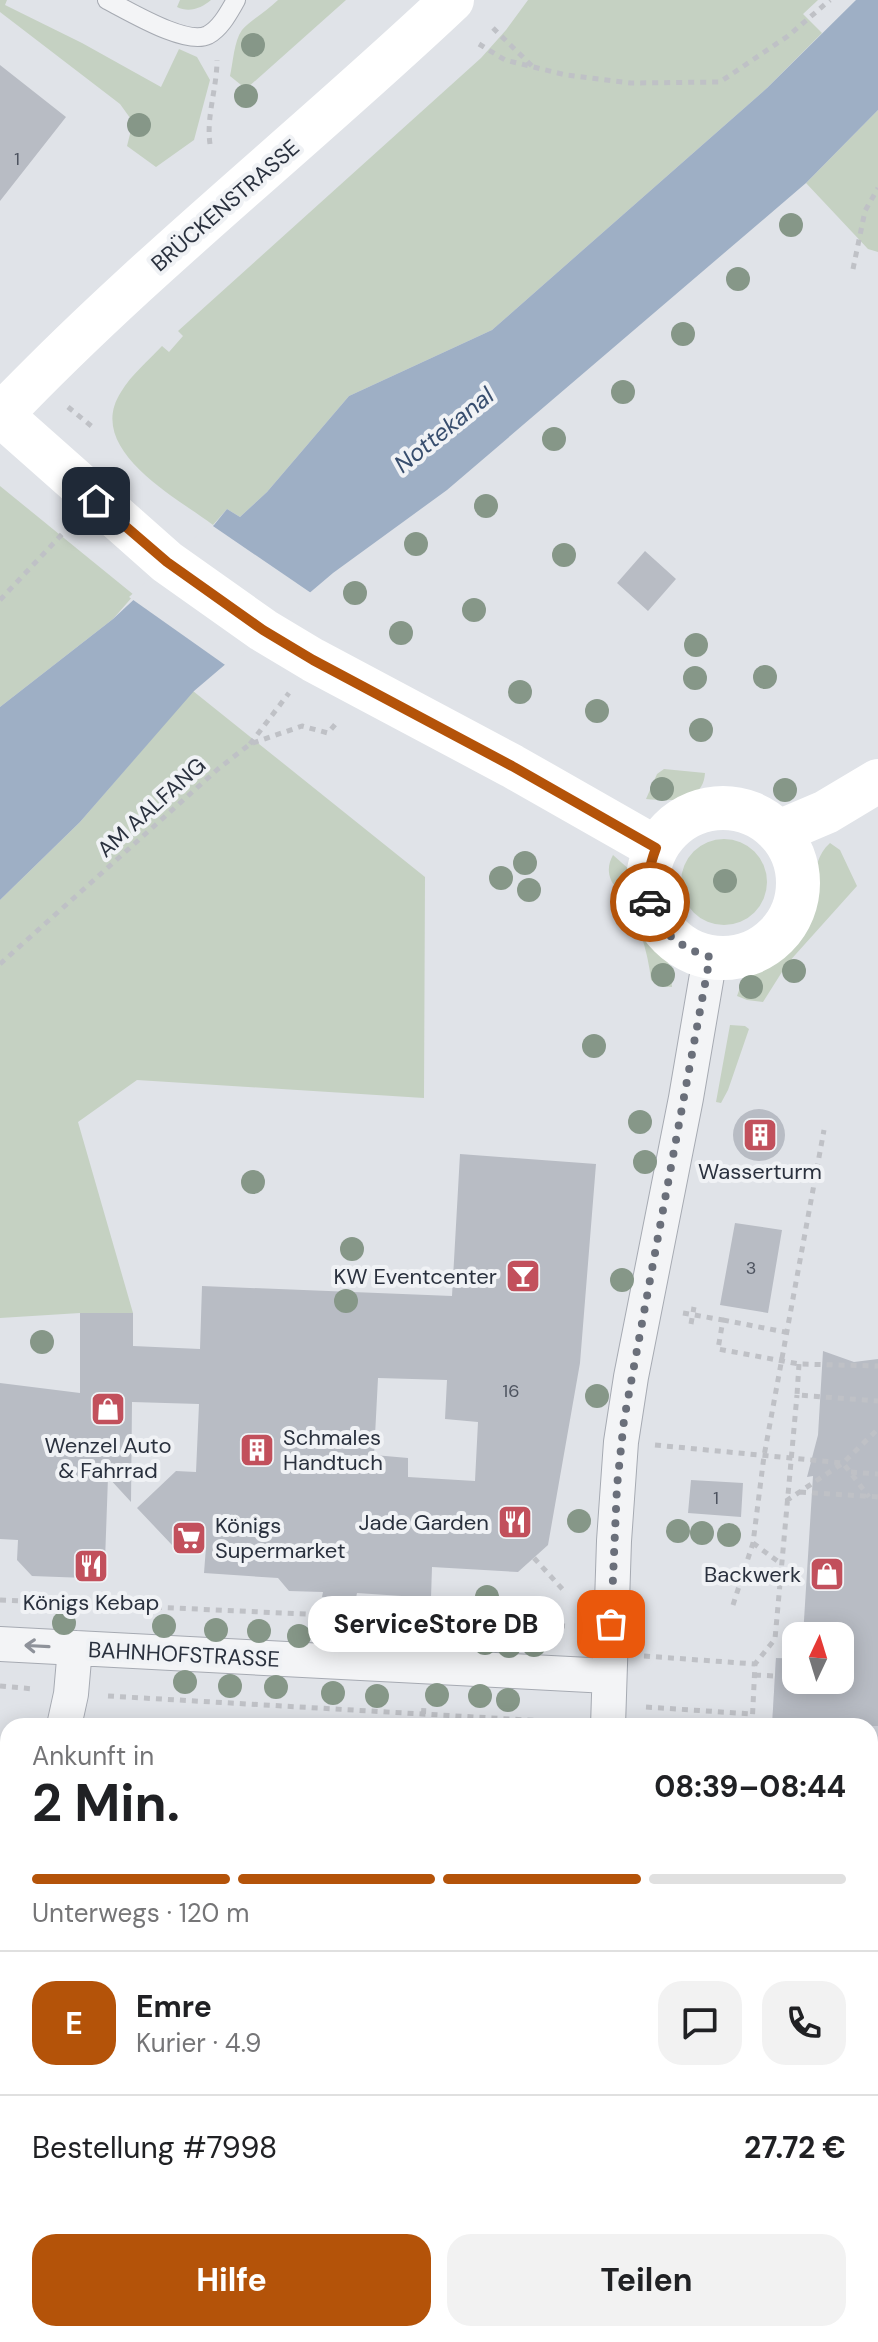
<!DOCTYPE html>
<html lang="de">
<meta charset="utf-8">
<style>
body{margin:0;font-family:"DM Sans",sans-serif;background:#f2f2f2;color:#202124;height:100vh;display:flex;flex-direction:column;font-size:30px;white-space:nowrap}
*{box-sizing:border-box;margin:0}
p{font-size:26px;color:#757577}
.icon{flex:none;width:44px;height:44px;fill:none;stroke:currentColor;stroke-width:2;stroke-linecap:round;stroke-linejoin:round}
.map{position:relative;flex:1;overflow:hidden}
.sheet{position:absolute;left:0px;top:1718px;width:878px;height:624px;display:flex;flex-direction:column;background:#fff;border-radius:24px 24px 0 0;box-shadow:0 4px 20px #0003}
.sheet>*{flex:none}
.needle{width:52px;rotate:4deg}
.tools{position:absolute;left:782px;top:1622px;display:grid;gap:16px}
.tools a{display:grid;place-items:center;width:72px;height:72px;border-radius:16px;background:#fff;box-shadow:0 4px 20px #0003;font-size:40px}
.pin{position:absolute;display:grid;place-items:center;width:68px;height:68px;color:#fff;margin:-34px;border-radius:16px;box-shadow:0 4px 12px #0006}
.courier{position:absolute;display:grid;place-items:center;width:80px;height:80px;margin:-40px;border:6px solid #b45309;border-radius:50%;background:#fff;color:#222;box-shadow:0 2px 10px #0007}
.bubble{position:absolute;height:56px;border-radius:24px;background:#fff;box-shadow:0 4px 20px #0003;font-size:26px;font-weight:700;line-height:56px;text-align:center}
.summary em{font-style:normal;font-weight:700}
.summary div{display:flex;flex-direction:column-reverse}
.summary{display:flex;align-items:center;justify-content:space-between;height:136px;padding:0 32px}
h1{font-size:52px;font-weight:700;line-height:60px}
.bar{display:grid;grid-template-columns:repeat(4,1fr);gap:12px 8px;align-content:center;height:96px;padding:0 32px}
.bar i{height:10px;border-radius:6px;background:#e0e0e0}
.bar .active{background:#b45309}
.bar p{grid-column:span 4}
.line{display:flex;align-items:center;gap:20px;padding:0 32px;border-top:2px solid #e0e0e0}
.line div{flex:1}
.round{display:grid;place-items:center;flex:none;width:84px;height:84px;border-radius:24px;background:#f2f2f2}
.action{display:flex;gap:16px;margin-top:auto;padding:16px 32px}
.action a{flex:1;height:92px;border-radius:24px;background:#b45309;color:#fff;font-size:32px;font-weight:700;line-height:92px;text-align:center}
.action a+a{background:#f2f2f2;color:#202124}
.map>svg:first-child{display:block}
</style>
<div class="map">
<svg width="878" height="2342" viewBox="0 0 878 2342">
<rect width="100%" height="100%" fill="#e0e3e8"/>
<path fill="#cfd2da" d="M878,1512V2342H797V2334H870V1726H772L776,1658L796,1659V1680H840V1636Z"/>
<path fill="#c5d1c2" d="M0,0H7L5,5L82,43L161,87L179,49L197,57L210,80L194,140L156,167L127,146L133,122L120,104L0,12Z
M180,0H211C202,8 189,13 177,7Z
M278,0H346L246,89L230,76C233,63 234,41 242,30C251,20 267,11 278,0Z
M528,0H818L803,14L822,33L767,88L492,330L349,396L267,492L240,517L227,509L213,525C176,497 84,449 121,392C131,375 149,360 162,346L169,352L183,336L178,331L481,58L506,30Z
M878,110V252L868,249L806,183Z
M0,486L134,595L113,619L0,707Z
M193,691L425,877L424,1098L137,1080L78,1122L133,1313H80L0,1318V900L80,822Z
M664,769L705,773C703,804 670,801 646,799L657,774Z
M681 882a43 43 0 1 1 86 0a43 43 0 1 1-86 0Z
M830,843L840,850L857,886L787,964L763,1002L747,1000L737,996C739,991 741,983 745,978C748,974 755,971 760,967C774,957 792,944 802,930C821,903 805,865 830,843Z
M613,855L631,871L639,905L650,933L670,966L672,987L661,986L651,980C648,951 638,920 623,895C619,890 613,885 611,880C607,871 609,862 613,855Z
M730,1025L745,1026L749,1029L728,1090L721,1103L716,1102Z"/>
<path fill="#9eafc5" d="M856,0H878V110L806,183L447,490L333,573L194,691L80,822L0,900V707L113,619L214,525L227,509L240,517L267,492L349,396L492,330L767,88Z"/>
<path fill="#e0e3e8" d="M210,524L314,595L228,667L129,597Z"/>
<path fill="#b8bcc4" fill-rule="evenodd" d="M0,65L66,117L0,201Z
M645,551L676,579L648,611L617,583Z
M733 1135a26 26 0 1 1 52 0a26 26 0 1 1-52 0Z
M460,1154L596,1164L580,1363L548,1545L518,1572L432,1567L431,1598L357,1593L356,1598L322,1597L323,1592L289,1591L278,1578L204,1573L206,1547L172,1545L137,1508L176,1471L196,1472L199,1404L132,1402L131,1502L108,1477L105,1561L86,1578L32,1576L17,1560L18,1540L0,1539V1383L80,1393V1313H133V1346L200,1349L202,1286L452,1296ZM378,1378L447,1380L445,1419L478,1422L475,1481L408,1477V1458L374,1455Z
M735,1223L782,1230L768,1313L720,1305Z
M823,1351L854,1362L878,1359V1726H772L776,1658L796,1659V1680H840V1636H803L813,1476L807,1477L818,1435Z
M691,1480L743,1483L741,1517L688,1513Z"/>
<g fill="none" stroke-linecap="round" stroke-linejoin="round">
<g stroke="#a6aab2" stroke-width="20">
<path id="lane" d="M107,0C129,11 186,46 208,35C221,28 229,12 236,0
M0,2270L8,2273
M130,2342L133,2334"/>
</g>
<g stroke="#a6aab2" stroke-width="36">
<path id="street" d="M0,1644L608,1676
M64,1726L71,1694L75,1648
M608,1726L614,1541L621,1442L631,1377L686,1098L710,957
M0,1980L8,1950
M610,2342L612,2334"/>
</g>
<path stroke="#bfc1c6" stroke-width="5" stroke-dasharray="6 6" stroke-linecap="butt" d="M493,28L532,66
M479,44L505,60L566,75L631,83L720,82L788,36L830,0
M210,144C206,117 217,88 217,60
M853,269L865,211L878,188
M68,407L95,429
M0,600L66,530
M250,744L289,693
M0,964L218,769L250,744L302,726L328,733L338,721
M683,1313L723,1320L718,1349L799,1364L878,1366
M723,1320L785,1332
M691,1324L694,1307
M799,1364L797,1395L878,1401
M655,1445L843,1463L869,1497
M851,1472L878,1474
M800,1492L878,1497
M786,1501L843,1463L878,1429
M753,1543L780,1563
M534,1558L566,1593
M0,1600L565,1626
M733,1605L753,1543L764,1456L824,1130
M644,1656L755,1664
M755,1675L775,1676
M0,1686L34,1689
M108,1696L562,1722
M646,1707L752,1714
M423,1726L424,1703
M752,1726L755,1664L775,1639L797,1395"/>
<use href="#lane" stroke="#f3f4f6" stroke-width="18"/>
<use href="#street" stroke="#f3f4f6" stroke-width="34"/>
<path stroke="#fff" stroke-width="44" d="M0,414L167,562L263,630L313,660L512,766L656,848
M1,415C142,267 304,140 452,0
M648 883a75 75 0 1 1 150 0a75 75 0 1 1-150 0Z
M779,832L826,812L878,781"/>
</g>
<g fill="#869788">
<circle cx="253" cy="45" r="12"/>
<circle cx="246" cy="96" r="12"/>
<circle cx="139" cy="125" r="12"/>
<circle cx="791" cy="225" r="12"/>
<circle cx="738" cy="279" r="12"/>
<circle cx="683" cy="334" r="12"/>
<circle cx="623" cy="392" r="12"/>
<circle cx="554" cy="439" r="12"/>
<circle cx="486" cy="506" r="12"/>
<circle cx="416" cy="544" r="12"/>
<circle cx="564" cy="555" r="12"/>
<circle cx="355" cy="593" r="12"/>
<circle cx="474" cy="610" r="12"/>
<circle cx="401" cy="633" r="12"/>
<circle cx="696" cy="645" r="12"/>
<circle cx="765" cy="677" r="12"/>
<circle cx="695" cy="678" r="12"/>
<circle cx="520" cy="692" r="12"/>
<circle cx="597" cy="711" r="12"/>
<circle cx="701" cy="730" r="12"/>
<circle cx="662" cy="789" r="12"/>
<circle cx="785" cy="790" r="12"/>
<circle cx="525" cy="863" r="12"/>
<circle cx="501" cy="878" r="12"/>
<circle cx="725" cy="881" r="12"/>
<circle cx="529" cy="890" r="12"/>
<circle cx="794" cy="971" r="12"/>
<circle cx="663" cy="975" r="12"/>
<circle cx="751" cy="987" r="12"/>
<circle cx="594" cy="1046" r="12"/>
<circle cx="640" cy="1122" r="12"/>
<circle cx="645" cy="1162" r="12"/>
<circle cx="253" cy="1182" r="12"/>
<circle cx="352" cy="1249" r="12"/>
<circle cx="622" cy="1280" r="12"/>
<circle cx="346" cy="1301" r="12"/>
<circle cx="42" cy="1342" r="12"/>
<circle cx="597" cy="1396" r="12"/>
<circle cx="579" cy="1521" r="12"/>
<circle cx="678" cy="1531" r="12"/>
<circle cx="702" cy="1533" r="12"/>
<circle cx="729" cy="1535" r="12"/>
<circle cx="487" cy="1597" r="12"/>
<circle cx="64" cy="1623" r="12"/>
<circle cx="164" cy="1626" r="12"/>
<circle cx="216" cy="1630" r="12"/>
<circle cx="259" cy="1631" r="12"/>
<circle cx="357" cy="1635" r="12"/>
<circle cx="299" cy="1636" r="12"/>
<circle cx="423" cy="1639" r="12"/>
<circle cx="485" cy="1643" r="12"/>
<circle cx="534" cy="1645" r="12"/>
<circle cx="509" cy="1646" r="12"/>
<circle cx="185" cy="1682" r="12"/>
<circle cx="230" cy="1686" r="12"/>
<circle cx="276" cy="1687" r="12"/>
<circle cx="333" cy="1693" r="12"/>
<circle cx="437" cy="1695" r="12"/>
<circle cx="377" cy="1696" r="12"/>
<circle cx="480" cy="1696" r="12"/>
<circle cx="508" cy="1700" r="12"/>
</g>
<defs><path id="oneway-shaft" d="M-6 0H5M1.5-3L5.5 0L1.5 3" fill="none" stroke-width="1.6" stroke-linecap="round" stroke-linejoin="round" transform="scale(2)"/></defs>
<use stroke="#8e929a" href="#oneway-shaft" transform="translate(37 1646) rotate(-177)"/>
<g fill="none" stroke-linecap="round" stroke-linejoin="round">
<path stroke="#6a6f7a" stroke-width="8" stroke-dasharray="0 14.4" d="M611,1624L617,1486L624,1420L710,957C682,948 658,933 650,902"/>
<path stroke="#b45309" stroke-width="10" d="M96,501L167,562L263,630L313,660L512,766L656,848C649,867 646,882 650,902"/>
</g>
<defs>
<g id="building-square" transform="scale(1.8)"><rect x="-9" y="-9" width="18" height="18" rx="4" fill="#c2505c" stroke="#f0f2f5"/><path d="M-4-6H4V6H1V3H-1V6H-4ZM-2.5-4.3h1.7v1.8h-1.7ZM.8-4.3h1.7v1.8H.8ZM-2.5-1h1.7V.8h-1.7ZM.8-1h1.7V.8H.8Z" fill="#fff"/></g>
<g id="bar-square" transform="scale(1.8)"><rect x="-9" y="-9" width="18" height="18" rx="4" fill="#c2505c" stroke="#f0f2f5"/><path d="M-6-5H6L.8 .8V4.5H3.5V6h-7V4.5H-.8V.8Z" fill="#fff"/></g>
<g id="shop-square" transform="scale(1.8)"><rect x="-9" y="-9" width="18" height="18" rx="4" fill="#c2505c" stroke="#f0f2f5"/><path d="M-5-2.5h2.3a2.7 3.5 0 0 1 5.4 0H5L5.5 6h-11ZM-1.5-2.5h3a1.5 2.3 0 0 0-3 0Z" fill="#fff"/></g>
<g id="restaurant-square" transform="scale(1.8)"><rect x="-9" y="-9" width="18" height="18" rx="4" fill="#c2505c" stroke="#f0f2f5"/><path d="M-5-6h1v4h1v-4h1v4h1v-4h1v5L-1.5 .5V6h-2V.5L-5-1ZM5-6V6H3V1.5H1.5Q1.5-4 5-6Z" fill="#fff"/></g>
<g id="supermarket-square" transform="scale(1.8)"><rect x="-9" y="-9" width="18" height="18" rx="4" fill="#c2505c" stroke="#f0f2f5"/><path d="M-6-5.5h2.5l.6 2H6L4.5 2H-2.5L-4.4-4H-6ZM-1.5 3.2a1.3 1.3 0 1 0 .1 0ZM3 3.2a1.3 1.3 0 1 0 .1 0Z" fill="#fff"/></g>
</defs>
<g fill-rule="evenodd">
<use href="#building-square" x="760" y="1135"/>
<use href="#bar-square" x="523" y="1276"/>
<use href="#shop-square" x="108" y="1409"/>
<use href="#building-square" x="257" y="1450"/>
<use href="#restaurant-square" x="515" y="1522"/>
<use href="#supermarket-square" x="189" y="1538"/>
<use href="#restaurant-square" x="91" y="1566"/>
<use href="#shop-square" x="827" y="1574"/>
</g>
<g text-anchor="middle" stroke-width="8" stroke-linejoin="round" paint-order="stroke">
<g font-size="18" fill="#4e5460">
<text x="17" y="165">1</text>
<text x="751" y="1274">3</text>
<text x="511" y="1397">16</text>
<text x="716" y="1504">1</text>
</g>
<g font-size="22" fill="#2a313e" stroke="#f0f2f5">
<text transform="translate(225 205) rotate(-41)" y="8">BRÜCKENSTRASSE</text>
<text transform="translate(151 807) rotate(-42)" y="8">AM AALFANG</text>
<text transform="translate(184 1654) rotate(3)" y="8">BAHNHOFSTRASSE</text>
</g>
<g font-size="22" fill="#2a313e" stroke="#f0f2f5">
<text x="760" y="1179">Wasserturm</text>
<text x="497" y="1284" text-anchor="end">KW Eventcenter</text>
<text x="283" y="1445" text-anchor="start">Schmales<tspan x="283" dy="25">Handtuch</tspan></text>
<text x="108" y="1453">Wenzel Auto<tspan x="108" dy="25">&amp; Fahrrad</tspan></text>
<text x="489" y="1530" text-anchor="end">Jade Garden</text>
<text x="215" y="1533" text-anchor="start">Königs<tspan x="215" dy="25">Supermarket</tspan></text>
<text x="801" y="1582" text-anchor="end">Backwerk</text>
<text x="91" y="1610">Königs Kebap</text>
</g>
<g font-size="24" font-style="italic" fill="#384e6e" stroke="#f0f2f5">
<text transform="translate(444 430) rotate(-39)" y="8">Nottekanal</text>
</g>
</g>
</svg>
<div class="tools">
<a><svg class="needle" viewBox="-14 -14 28 28"><path d="M0-13l5 13h-10z" fill="#e53935"/><path d="M0 13l5-13h-10z" fill="#757577"/></svg></a>
</div>
<div class="pin" style="left:611px;top:1624px;background:#ea580c"><svg class="icon" aria-label="bag" viewBox="0 0 24 24"><path d="M5 8h14l-1 12H6zM9 8a3 3 0 0 1 6 0"/></svg></div>
<div class="pin" style="left:96px;top:501px;background:#1f2937"><svg class="icon" aria-label="home" viewBox="0 0 24 24"><path d="M3 11l9-7 9 7M6 9v11h12V9"/></svg></div>
<div class="courier" style="left:650px;top:902px"><svg class="icon" aria-label="car" viewBox="0 0 24 24"><path d="M5 17H2v-5l4-1 3-4h7l3 4 3 1v5h-3M9 17h6M6 11h13"/><circle cx="7" cy="17" r="2"/><circle cx="17" cy="17" r="2"/></svg></div>
<div class="bubble" style="left:308px;top:1596px;width:256px">ServiceStore DB</div>
<section class="sheet">
<div class="summary"><div><h1>2 Min.</h1><p>Ankunft in</p></div><em>08:39–08:44</em></div>
<div class="bar"><i class="active"></i><i class="active"></i><i class="active"></i><i></i><p>Unterwegs · 120 m</p></div>
<div class="line" style="height:144px"><b class="round" style="background:#b45309;color:#fff">E</b><div><b>Emre</b><p>Kurier · 4.9</p></div><a class="round"><svg class="icon" aria-label="chat" viewBox="0 0 24 24"><path d="M4 5h16v11H9l-5 4z"/></svg></a><a class="round"><svg class="icon" aria-label="phone" viewBox="0 0 24 24"><path d="M5 4h4l2 5-3 2q2 4 5 5l2-3 5 2v4C11 20 4 13 5 4z"/></svg></a></div>
<div class="line" style="height:104px"><div>Bestellung #7998</div><b>27.72 €</b></div>
<div class="action"><a>Hilfe</a><a>Teilen</a></div>
</section>
</div>
